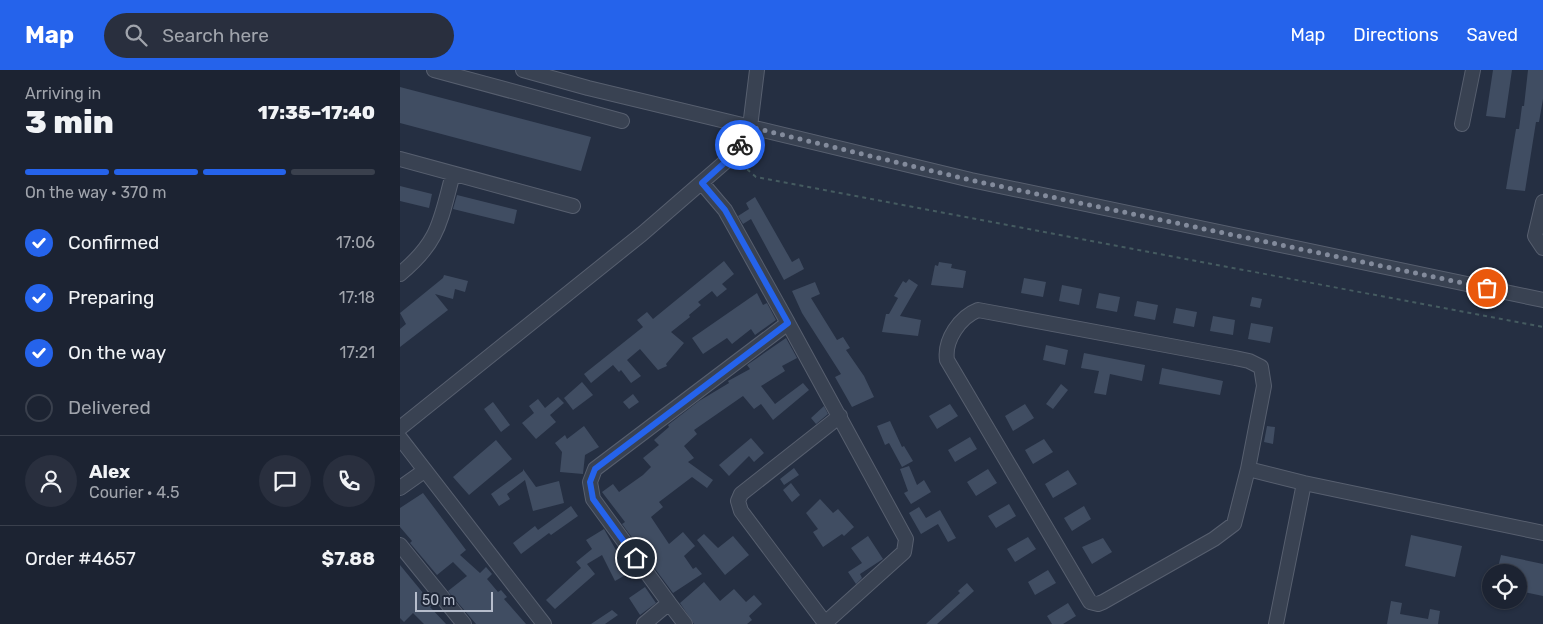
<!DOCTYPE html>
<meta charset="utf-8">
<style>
body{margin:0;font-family:Rubik,sans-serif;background:#292f3e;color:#f1f3f6;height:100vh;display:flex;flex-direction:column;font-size:19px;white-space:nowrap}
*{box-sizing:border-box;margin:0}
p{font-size:16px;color:#a0a4ac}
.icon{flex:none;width:28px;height:28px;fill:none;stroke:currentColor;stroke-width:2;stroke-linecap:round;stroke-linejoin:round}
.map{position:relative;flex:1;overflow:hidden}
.drawer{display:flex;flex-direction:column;background:#1c2332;width:400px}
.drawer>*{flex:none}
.fabs{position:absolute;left:1082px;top:494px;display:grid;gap:10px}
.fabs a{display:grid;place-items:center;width:45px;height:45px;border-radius:50%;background:#1c2332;box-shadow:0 1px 4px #0004,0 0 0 1px #3a404d;font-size:25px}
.scale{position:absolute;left:15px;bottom:12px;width:78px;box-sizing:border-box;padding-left:5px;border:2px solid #b6bdcc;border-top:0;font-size:14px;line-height:18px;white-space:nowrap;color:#b6bdcc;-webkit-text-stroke:4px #1e2637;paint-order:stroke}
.pin{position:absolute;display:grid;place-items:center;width:42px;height:42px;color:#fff;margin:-21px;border:2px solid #fff;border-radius:50%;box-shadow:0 1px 5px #0007}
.courier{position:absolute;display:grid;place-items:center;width:50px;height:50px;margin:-25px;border:4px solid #2563eb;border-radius:50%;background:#fff;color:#222;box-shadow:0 1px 6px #0007}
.overview em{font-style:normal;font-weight:800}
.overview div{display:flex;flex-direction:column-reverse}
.overview{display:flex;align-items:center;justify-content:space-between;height:85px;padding:0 25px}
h1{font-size:32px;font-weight:800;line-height:38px}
.bar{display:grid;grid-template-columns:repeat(4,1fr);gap:8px 5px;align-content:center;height:60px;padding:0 25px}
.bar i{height:6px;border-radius:4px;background:#3a404d}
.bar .selected{background:#2563eb}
.bar p{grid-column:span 4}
.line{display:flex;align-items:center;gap:12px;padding:0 25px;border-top:1px solid #3a404d}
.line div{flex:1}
.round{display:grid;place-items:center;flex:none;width:52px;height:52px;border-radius:26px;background:#292f3e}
ol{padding:0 25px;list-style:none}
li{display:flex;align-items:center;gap:15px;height:55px}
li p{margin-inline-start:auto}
li .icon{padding:5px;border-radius:50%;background:#2563eb;color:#fff;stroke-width:4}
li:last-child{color:#a0a4ac}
li i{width:28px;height:28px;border:2px solid #3a404d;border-radius:50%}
header{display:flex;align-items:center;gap:30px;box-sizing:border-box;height:70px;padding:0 25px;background:#2563eb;color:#fff}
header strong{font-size:24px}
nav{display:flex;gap:28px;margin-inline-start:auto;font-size:18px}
.search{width:350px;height:45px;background:#292f3e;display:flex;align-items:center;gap:12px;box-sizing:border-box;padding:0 18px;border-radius:28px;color:#a0a4ac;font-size:19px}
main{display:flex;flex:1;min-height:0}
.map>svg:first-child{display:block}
</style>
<header>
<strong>Map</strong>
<div class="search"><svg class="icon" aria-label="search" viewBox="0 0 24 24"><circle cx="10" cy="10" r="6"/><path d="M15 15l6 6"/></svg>Search here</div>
<nav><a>Map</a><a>Directions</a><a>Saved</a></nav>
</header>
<main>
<section class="drawer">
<div class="overview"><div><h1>3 min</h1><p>Arriving in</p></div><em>17:35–17:40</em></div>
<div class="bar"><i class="selected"></i><i class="selected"></i><i class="selected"></i><i></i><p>On the way · 370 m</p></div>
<ol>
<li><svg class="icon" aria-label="check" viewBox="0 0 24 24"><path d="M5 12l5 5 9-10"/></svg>Confirmed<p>17:06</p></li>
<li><svg class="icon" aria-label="check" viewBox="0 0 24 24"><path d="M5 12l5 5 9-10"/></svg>Preparing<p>17:18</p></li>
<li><svg class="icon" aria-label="check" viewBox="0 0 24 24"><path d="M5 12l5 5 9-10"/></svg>On the way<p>17:21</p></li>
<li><i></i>Delivered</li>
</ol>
<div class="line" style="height:90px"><a class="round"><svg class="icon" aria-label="person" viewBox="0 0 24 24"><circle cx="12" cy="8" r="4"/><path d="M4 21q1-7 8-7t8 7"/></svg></a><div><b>Alex</b><p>Courier · 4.5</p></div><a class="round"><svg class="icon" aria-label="chat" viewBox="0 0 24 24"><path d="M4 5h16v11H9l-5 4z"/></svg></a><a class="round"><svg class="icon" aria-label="phone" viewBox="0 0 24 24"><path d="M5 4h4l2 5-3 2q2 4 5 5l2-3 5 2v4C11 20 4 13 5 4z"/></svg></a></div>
<div class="line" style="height:65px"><div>Order #4657</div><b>$7.88</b></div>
</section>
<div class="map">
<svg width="1143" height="554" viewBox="0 0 1143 554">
<rect width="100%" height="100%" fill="#252f42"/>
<path fill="#404d62" d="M1093,0H1112L1105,48L1086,46Z
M1128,0H1143V29L1139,52H1136L1125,121L1106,119L1116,59H1119L1122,36H1124Z
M0,17L191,67L181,101L0,53Z
M0,116L32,124L29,138L0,131Z
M57,125L117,140L114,154L53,139Z
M355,127L392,192L399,188L404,199L384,210L351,149L343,154L338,146L349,139L346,133Z
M324,191L334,204L322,214L327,219L317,227L312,221L298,232L301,235L289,245L290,247L271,262L284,273L266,294L267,296L258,300L240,279L227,290L241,306L231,313L221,300L219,302L213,295L191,313L184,304L243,257L237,250L247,242L253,249Z
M539,192L552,194L551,198L566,201L563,218L531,215L535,195L538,196Z
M44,205L68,211L65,222L55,219L53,229L35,224L48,240L0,277V259L6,254L0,243L43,208Z
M624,208L646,212L643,227L621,223Z
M509,209L518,215L500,246L521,250L518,266L482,262L486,244H489L498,228L494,226L503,211L506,213Z
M415,212L420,224L411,228L437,270L443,267L450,278L446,280L464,306L474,327L452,337L435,307L441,304L402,243L392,221Z
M662,215L682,219L679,235L659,231Z
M357,223L363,235L367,233L376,250L355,265L351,259L332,274L327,268L303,284L292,268Z
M699,223L720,227L717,242L696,238Z
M852,227L862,229L860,238L850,236Z
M737,231L758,235L755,250L734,246Z
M776,238L797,242L794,257L773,253Z
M813,246L835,250L833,265L810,261Z
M851,253L873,257L870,273L848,269Z
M386,268L397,288L382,296L385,301L361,316L375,334L403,313L409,320L373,350L361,334L354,339L343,326L294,360L297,364L284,376L294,388L288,392L313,410L307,418L292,407L259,432L263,437L251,447L269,474L283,462L295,476L284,486L293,499L296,497L302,504L273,523L222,454L225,452L202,422L213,414L219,422L243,405L251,397L243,388L259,375L254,370L269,357L268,355L299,331L329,313L328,311L350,299L347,295Z
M646,275L668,280L665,295L643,290Z
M684,283L745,295L742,311L710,304L706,325L694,323L699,301L681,298Z
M762,298L823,311L820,325L759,314Z
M182,312L193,325L173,340L164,328Z
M661,314L668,320L653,339L646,334Z
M233,324L239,332L229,339L223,332Z
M158,327L164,333L150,345L156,352L136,369L122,353L134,343L129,336L138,329L145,338Z
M93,332L110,355L101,362L84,339Z
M550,334L558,346L537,359L529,346Z
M625,334L634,348L613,361L605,346Z
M424,336L428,344L416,354L411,348Z
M490,351L502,377L504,376L513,391L502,397L489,373L485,375L477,356Z
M184,356L199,377L185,385L183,404L160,402L162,382L155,373L165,365L167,369Z
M867,356L875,357L873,374L864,372Z
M570,367L577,379L555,392L548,380Z
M351,368L364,383L354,392L349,386L329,406L319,395Z
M644,369L653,382L633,394L625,380Z
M96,370L112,389L69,425L53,407Z
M509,396L517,415L524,410L531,422L511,434L504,423L508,421L500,399Z
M394,398L399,405L384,415L380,409Z
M123,399L136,417L159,411L164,433L133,441L125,410L107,424L110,429L99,436L91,424L123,401Z
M588,399L597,413L576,426L567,412Z
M668,400L677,414L653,428L645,414Z
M391,413L400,425L392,432L383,420Z
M23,423L66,480L60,485L80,503L86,497L92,504L87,509L98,522L101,520L107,527L104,529L126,554H76L48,521L67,506L53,492L37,505L10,473L12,471L0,457V438Z
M420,429L433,443L438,439L454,457L444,466L442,464L423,477L413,462L418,459L406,443Z
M609,434L616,446L596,458L588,446Z
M171,436L178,446L151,465L149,463L121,484L113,473L135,456L138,460Z
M684,436L691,449L672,461L664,448Z
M519,437L526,448L540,440L556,468L548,472L538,454L521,464L509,443Z
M204,459L229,503L215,511L202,485L187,494L195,504L155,539L146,530L181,498L176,492L192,479L186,470Z
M304,464L318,478L333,466L349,485L325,505L297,470Z
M1011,465L1062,476L1055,507L1005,496Z
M468,466L483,489L460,504L462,508L456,514L448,502L462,493L451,478Z
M628,467L636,479L615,492L607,479Z
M703,468L712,482L692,494L682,477Z
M1101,485L1143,494V526L1119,521V502H1097Z
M0,495L28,529L30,527L35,533L30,537L46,554H24L13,543L4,552L0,548Z
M648,500L656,513L635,525L628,512Z
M304,512L320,531L334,519L346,532L354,525L362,534L349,546L352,550L347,554H294L280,533Z
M567,513L574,521L537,554H526L560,523L558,521Z
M245,517L256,533L240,545L229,528Z
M991,531L1002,533L1000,544L1028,549L1030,539L1040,541L1038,554H987Z
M668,533L676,546L663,554H652L647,546Z
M212,540L218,545L205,554H191Z"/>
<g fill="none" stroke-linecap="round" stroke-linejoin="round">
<g stroke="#575f6f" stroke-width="16">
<path id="minor" d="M34,0L222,51
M123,0L188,18L571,110L1143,230
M1062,54L1073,0
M0,89L173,136
M1143,132L1135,166L1143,178
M0,204C40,171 40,151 53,104
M578,240L835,288L849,291L861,297L864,316L848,399L834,454L814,469L703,532L698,534L690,532L547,290C544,270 560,247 578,240Z
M388,253L506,469L504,482L424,554
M0,358L242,164L332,86L350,57L357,0
M0,368L144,554
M848,399L904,413L1143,463
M0,418L24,401
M0,475L64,554
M269,533L285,554
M425,553L341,441L338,431L341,424L440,346
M244,554L269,533L193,429L190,412L195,399L388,253L325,140L302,113
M876,554L904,413"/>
</g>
<path stroke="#455b60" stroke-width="2" stroke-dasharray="4 4" stroke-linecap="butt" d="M341,94L356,107L1143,257"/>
<use href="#minor" stroke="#394252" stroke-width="14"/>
</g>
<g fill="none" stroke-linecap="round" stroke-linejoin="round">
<path stroke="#838b9c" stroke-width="5" stroke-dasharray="0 9" d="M340,75L350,57L570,110L1087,218"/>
<path stroke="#2563eb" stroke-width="6" d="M236,488L193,429L190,412L195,399L388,253L325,140L302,113L332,86L340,75"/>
</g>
</svg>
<div class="fabs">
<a><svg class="icon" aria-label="locate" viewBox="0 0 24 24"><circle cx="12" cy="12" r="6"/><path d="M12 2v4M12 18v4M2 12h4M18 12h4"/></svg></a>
</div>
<div class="scale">50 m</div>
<div class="pin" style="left:1087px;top:218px;background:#ea580c"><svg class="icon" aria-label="bag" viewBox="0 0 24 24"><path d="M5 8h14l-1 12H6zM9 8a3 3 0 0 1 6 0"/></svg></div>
<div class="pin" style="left:236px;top:488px;background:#1f2937"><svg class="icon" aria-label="home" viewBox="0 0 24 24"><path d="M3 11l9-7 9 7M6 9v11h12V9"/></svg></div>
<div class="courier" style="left:340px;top:75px"><svg class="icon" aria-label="bike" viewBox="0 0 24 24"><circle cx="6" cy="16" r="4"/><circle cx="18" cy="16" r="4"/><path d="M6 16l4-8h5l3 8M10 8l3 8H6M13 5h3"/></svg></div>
</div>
</main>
